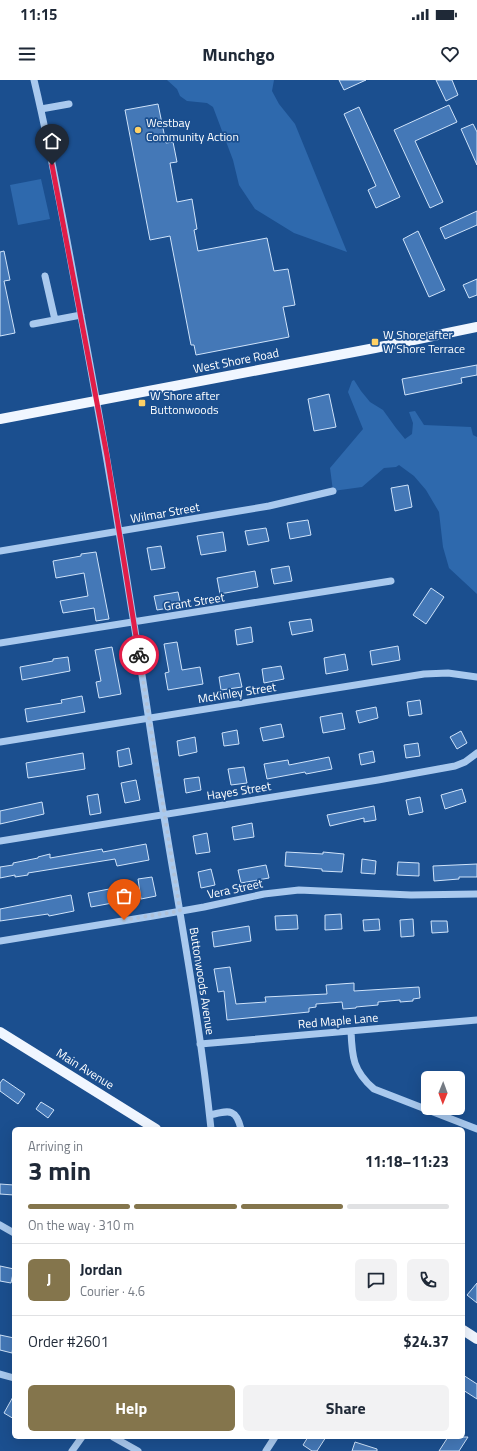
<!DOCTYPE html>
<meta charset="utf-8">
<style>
body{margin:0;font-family:"Titillium Web",sans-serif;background:#f2f2f3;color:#1f2937;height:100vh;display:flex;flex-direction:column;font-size:15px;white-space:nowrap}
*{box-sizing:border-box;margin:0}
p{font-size:13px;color:#747a83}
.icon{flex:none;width:22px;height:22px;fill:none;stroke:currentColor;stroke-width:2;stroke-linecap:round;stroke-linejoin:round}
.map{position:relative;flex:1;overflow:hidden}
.panel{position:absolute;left:12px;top:1047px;width:453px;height:312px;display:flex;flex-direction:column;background:#fff;border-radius:6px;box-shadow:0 4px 16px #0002}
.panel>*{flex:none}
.needle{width:26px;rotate:181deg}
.fabs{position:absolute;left:421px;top:991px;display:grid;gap:8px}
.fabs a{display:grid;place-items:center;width:44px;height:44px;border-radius:6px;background:#fff;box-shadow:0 4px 16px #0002;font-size:20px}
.pin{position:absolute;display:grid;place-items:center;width:34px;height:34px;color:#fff;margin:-41px -17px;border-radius:50% 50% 50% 0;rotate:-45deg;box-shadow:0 0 4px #0007}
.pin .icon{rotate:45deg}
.courier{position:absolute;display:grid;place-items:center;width:40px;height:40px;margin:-20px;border:3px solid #e11d48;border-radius:50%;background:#fff;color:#222;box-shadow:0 1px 5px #0007}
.headline em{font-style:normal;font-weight:700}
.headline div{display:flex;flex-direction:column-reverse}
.headline{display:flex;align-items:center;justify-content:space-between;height:68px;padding:0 16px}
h1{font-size:26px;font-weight:700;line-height:30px}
.bar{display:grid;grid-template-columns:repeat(4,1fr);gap:6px 4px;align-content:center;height:48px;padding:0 16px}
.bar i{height:5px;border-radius:3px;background:#e0e1e3}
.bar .selected{background:#84754c}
.bar p{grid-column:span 4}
.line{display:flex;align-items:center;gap:10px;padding:0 16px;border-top:1px solid #e0e1e3}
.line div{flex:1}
.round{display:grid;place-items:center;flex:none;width:42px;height:42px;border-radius:6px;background:#f2f2f3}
.action{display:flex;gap:8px;margin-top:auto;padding:8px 16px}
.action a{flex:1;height:46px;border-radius:6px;background:#84754c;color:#fff;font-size:16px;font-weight:700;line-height:46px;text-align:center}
.action a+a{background:#f2f2f3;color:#1f2937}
.status{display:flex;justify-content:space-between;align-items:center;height:28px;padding:0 20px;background:#fff;direction:ltr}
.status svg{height:11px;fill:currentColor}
header{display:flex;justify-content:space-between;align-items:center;height:52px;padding:0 16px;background:#fff;font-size:18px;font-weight:700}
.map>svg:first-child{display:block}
</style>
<div class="status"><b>11:15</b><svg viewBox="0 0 49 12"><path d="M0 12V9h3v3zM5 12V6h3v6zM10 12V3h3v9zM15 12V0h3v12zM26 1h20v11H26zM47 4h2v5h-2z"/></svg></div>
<header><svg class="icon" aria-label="menu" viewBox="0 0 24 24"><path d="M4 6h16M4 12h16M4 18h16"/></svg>Munchgo<svg class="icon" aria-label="heart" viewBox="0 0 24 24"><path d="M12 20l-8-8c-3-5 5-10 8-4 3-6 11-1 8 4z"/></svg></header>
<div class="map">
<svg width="477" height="1371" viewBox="0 0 477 1371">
<rect width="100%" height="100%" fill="#1b4f8f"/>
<path fill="#2e69ad" d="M167,0H274L272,11L279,24L295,44L347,172L294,153L255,129L239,105L233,80L213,27L207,23L187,21L180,16L177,9Z
M41,99L50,139L18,145L10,105Z
M354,300L361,311L370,322L383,330L396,348L405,359L412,354L413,343L409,332L415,331L424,345L471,347L473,355L477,357V514L449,488L443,467L439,432L426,410L414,396L399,385L396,387L384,388L362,407L333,411L330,388L363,349L348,312L352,301Z"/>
<path fill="#4478b7" stroke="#cfe3fa" d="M339,0H366L344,10Z
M436,0H452L458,15L446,21Z
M158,24L166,63L173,62L177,82L170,83L177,122L192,119L197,149L194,150L198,171L267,158L274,191L288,189L295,225L283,227L289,257L196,275L194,265H191L170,156L150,160L125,30Z
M449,25L457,42L415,61L443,122L430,128L394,50Z
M359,27L400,117L376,128L368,110L376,106L344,34Z
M473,44L477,52V85L461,49Z
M477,131V145L445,159L440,148Z
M418,151L445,210L429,217L403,159Z
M4,171L10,200L4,201L15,253L0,256V172Z
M477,199V215L469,218L463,205Z
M477,285V295L461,298L462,303L405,315L402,299Z
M329,314L336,347L314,351L308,319Z
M408,405L412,427L395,431L391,408Z
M308,440L311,455L290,459L287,443Z
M266,448L269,461L248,465L245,451Z
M223,452L226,471L201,475L197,456Z
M161,466L165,488L151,490L147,468Z
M96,472L109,539L96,541L94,528L63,533L60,521L88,516L84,493L56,498L53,481L81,476V474Z
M289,486L292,501L274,504L271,489Z
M255,491L258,507L220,514L217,498Z
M431,508L444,517L426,544L413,535Z
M178,512L181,526L157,530L154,516Z
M311,539L313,551L292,555L289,542Z
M251,547L253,562L237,565L235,550Z
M177,562L182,590L200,587L203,604L168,610L165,593L169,592L164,564Z
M398,566L400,580L372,585L370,571Z
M112,567L121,614L99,618L96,602L101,601L95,570Z
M345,574L348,590L326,594L324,578Z
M68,577L70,591L22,600L20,587L53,581V579Z
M281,586L284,599L264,603L262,589Z
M239,593L242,607L221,610L219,597Z
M82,616L85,632L27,642L25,629L62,623L61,620Z
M420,620L422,634L409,636L407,622Z
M376,627L378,638L359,643L356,631Z
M342,633L345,649L323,653L320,637Z
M281,644L284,657L263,661L260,648Z
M237,650L239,664L224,666L222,653Z
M461,651L467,663L457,669L450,657Z
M195,657L197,672L179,676L177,661Z
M418,663L420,676L406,678L404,665Z
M129,668L132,684L119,687L117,671Z
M373,671L375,682L361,685L359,674Z
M83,673L85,689L28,698L26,683Z
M329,677L332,689L306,694L305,692L267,699L264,684L288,680L289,685Z
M244,687L247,703L231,705L228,689Z
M199,697L201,710L186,713L184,699Z
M136,700L140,720L125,723L121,703Z
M462,709L466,722L445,729L441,715Z
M98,714L101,733L90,735L87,716Z
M420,717L423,732L409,735L406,720Z
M42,722L44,734L0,744V731Z
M374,726L376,740L364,742V738L330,746L327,735Z
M252,743L254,757L234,760L232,747Z
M207,753L210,772L196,774L193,756Z
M146,764L149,780L117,786L115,779L28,793V795L15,797V795L0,798V787L13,785V783L38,778V777L50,774V778L102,769L103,772Z
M286,772L323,774V772L344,774L342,792L322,791V789L285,786Z
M362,779L376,781L375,794L361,793Z
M398,782L419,783V796L397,795Z
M477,784V797H459V799L434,801L433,786Z
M266,785L269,798L241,803L238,790Z
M211,789L215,805L201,808L198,792Z
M152,797L156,816L141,819L138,799Z
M120,807L123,821L91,827L88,813Z
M71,815L74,831L49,836L48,834L0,841V829Z
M341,834L342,849L325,850V835Z
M297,835L298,849L276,850L275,836Z
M379,839L380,850L364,851L363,840Z
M413,839L414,856L401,857L400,840Z
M431,841H447L448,852L432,853Z
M249,846L251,861L214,867L212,852Z
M230,887L236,924L266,922L265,917L327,914L326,905L354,903V911L419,907L420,918L413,919V921L400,922V920L378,922V925L356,927V928L343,929L342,922L316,924V927L309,928V932L227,940L224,911L218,912L214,889Z
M3,999L25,1014L18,1024L0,1011V1003Z
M41,1022L54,1030L48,1038L36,1029Z
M0,1104L14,1105V1115L0,1114Z
M0,1186L14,1189L11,1203L0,1201Z
M477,1203V1223L467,1215Z
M0,1255L14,1258L12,1273L0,1270Z
M463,1295L477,1304V1319L463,1310Z
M14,1315V1339L4,1333Z
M308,1357H326L317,1371H312L303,1365Z
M448,1357H468L459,1371H439Z
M355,1362L377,1369V1371H352Z"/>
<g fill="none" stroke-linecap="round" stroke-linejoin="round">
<path stroke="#a9c9ee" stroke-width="7" d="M34,0C54,83 68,168 84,252C110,392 133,533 154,674C173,799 198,923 211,1049
M41,29L69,24
M45,196L55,240
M33,244L81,235
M0,471L269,426L333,411
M0,563L391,501
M0,662L424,594L448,593L477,597
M0,761L378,700L455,686L465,682L477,673
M0,861L153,836L204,827L264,814L299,810L411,815L477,814
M351,951C352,977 353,991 374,1009L477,1049
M200,964L477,940
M210,1035C228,1031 236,1027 241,1049
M0,1145L14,1153
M0,1294L14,1298
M113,1357L138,1371
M72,1371L82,1357
M266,1371L275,1357"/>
<path stroke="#f0f6ff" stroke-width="10" d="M0,339L375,268L477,247
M0,952L156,1049
M463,1250L477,1259"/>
</g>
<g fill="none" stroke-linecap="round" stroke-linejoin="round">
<path stroke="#afc1d8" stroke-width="4" stroke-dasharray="0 7.2" d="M124,840L180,831L139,575"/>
<path stroke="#e11d48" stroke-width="5" d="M52,85L107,376L139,575"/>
</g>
<g fill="#ffd166" stroke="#1b4f8f" stroke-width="1.5">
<circle cx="138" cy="50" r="4"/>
<rect x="371" y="258" width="8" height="8" rx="2"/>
<rect x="138" y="319" width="8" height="8" rx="2"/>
</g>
<g text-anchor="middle" stroke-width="3.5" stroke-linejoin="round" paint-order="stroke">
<g font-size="12" fill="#fff" stroke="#1b4f8f" text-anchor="start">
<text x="146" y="47">Westbay<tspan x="146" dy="14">Community Action</tspan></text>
<text x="383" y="259">W Shore after<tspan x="383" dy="14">W Shore Terrace</tspan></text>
<text x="150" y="320">W Shore after<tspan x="150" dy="14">Buttonwoods</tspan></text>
</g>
<g font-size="12" fill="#fff" stroke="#1b4f8f">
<text transform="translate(236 281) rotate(-11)" y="4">West Shore Road</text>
<text transform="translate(165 433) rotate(-10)" y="4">Wilmar Street</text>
<text transform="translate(194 522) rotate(-9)" y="4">Grant Street</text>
<text transform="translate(237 613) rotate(-9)" y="4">McKinley Street</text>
<text transform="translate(239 711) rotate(-9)" y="4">Hayes Street</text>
<text transform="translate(235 809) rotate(-12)" y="4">Vera Street</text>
<text transform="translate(202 901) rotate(81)" y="4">Buttonwoods Avenue</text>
<text transform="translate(338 941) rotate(-5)" y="4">Red Maple Lane</text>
<text transform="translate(85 989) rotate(32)" y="4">Main Avenue</text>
</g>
</g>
</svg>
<div class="fabs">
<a><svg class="needle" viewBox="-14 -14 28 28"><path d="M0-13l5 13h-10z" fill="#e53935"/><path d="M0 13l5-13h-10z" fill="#747a83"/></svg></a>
</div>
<div class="pin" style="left:124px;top:840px;background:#ea580c"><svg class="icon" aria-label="bag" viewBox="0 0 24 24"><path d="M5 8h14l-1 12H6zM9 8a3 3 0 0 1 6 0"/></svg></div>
<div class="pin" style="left:52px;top:85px;background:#1f2937"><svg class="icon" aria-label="home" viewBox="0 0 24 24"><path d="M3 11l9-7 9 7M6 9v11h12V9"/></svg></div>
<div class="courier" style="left:139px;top:575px"><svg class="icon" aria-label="bike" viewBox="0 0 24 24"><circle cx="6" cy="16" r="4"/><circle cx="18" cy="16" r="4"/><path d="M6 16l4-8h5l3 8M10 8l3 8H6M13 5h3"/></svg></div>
<section class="panel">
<div class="headline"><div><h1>3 min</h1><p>Arriving in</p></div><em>11:18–11:23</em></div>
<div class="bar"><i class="selected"></i><i class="selected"></i><i class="selected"></i><i></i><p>On the way · 310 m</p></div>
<div class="line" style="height:72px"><b class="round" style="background:#84754c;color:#fff">J</b><div><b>Jordan</b><p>Courier · 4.6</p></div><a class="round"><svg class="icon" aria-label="chat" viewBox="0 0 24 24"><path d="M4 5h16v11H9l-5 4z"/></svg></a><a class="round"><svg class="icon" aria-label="phone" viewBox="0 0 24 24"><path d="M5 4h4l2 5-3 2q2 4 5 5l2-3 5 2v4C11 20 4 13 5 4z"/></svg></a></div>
<div class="line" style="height:52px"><div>Order #2601</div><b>$24.37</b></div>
<div class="action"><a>Help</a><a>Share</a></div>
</section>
</div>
